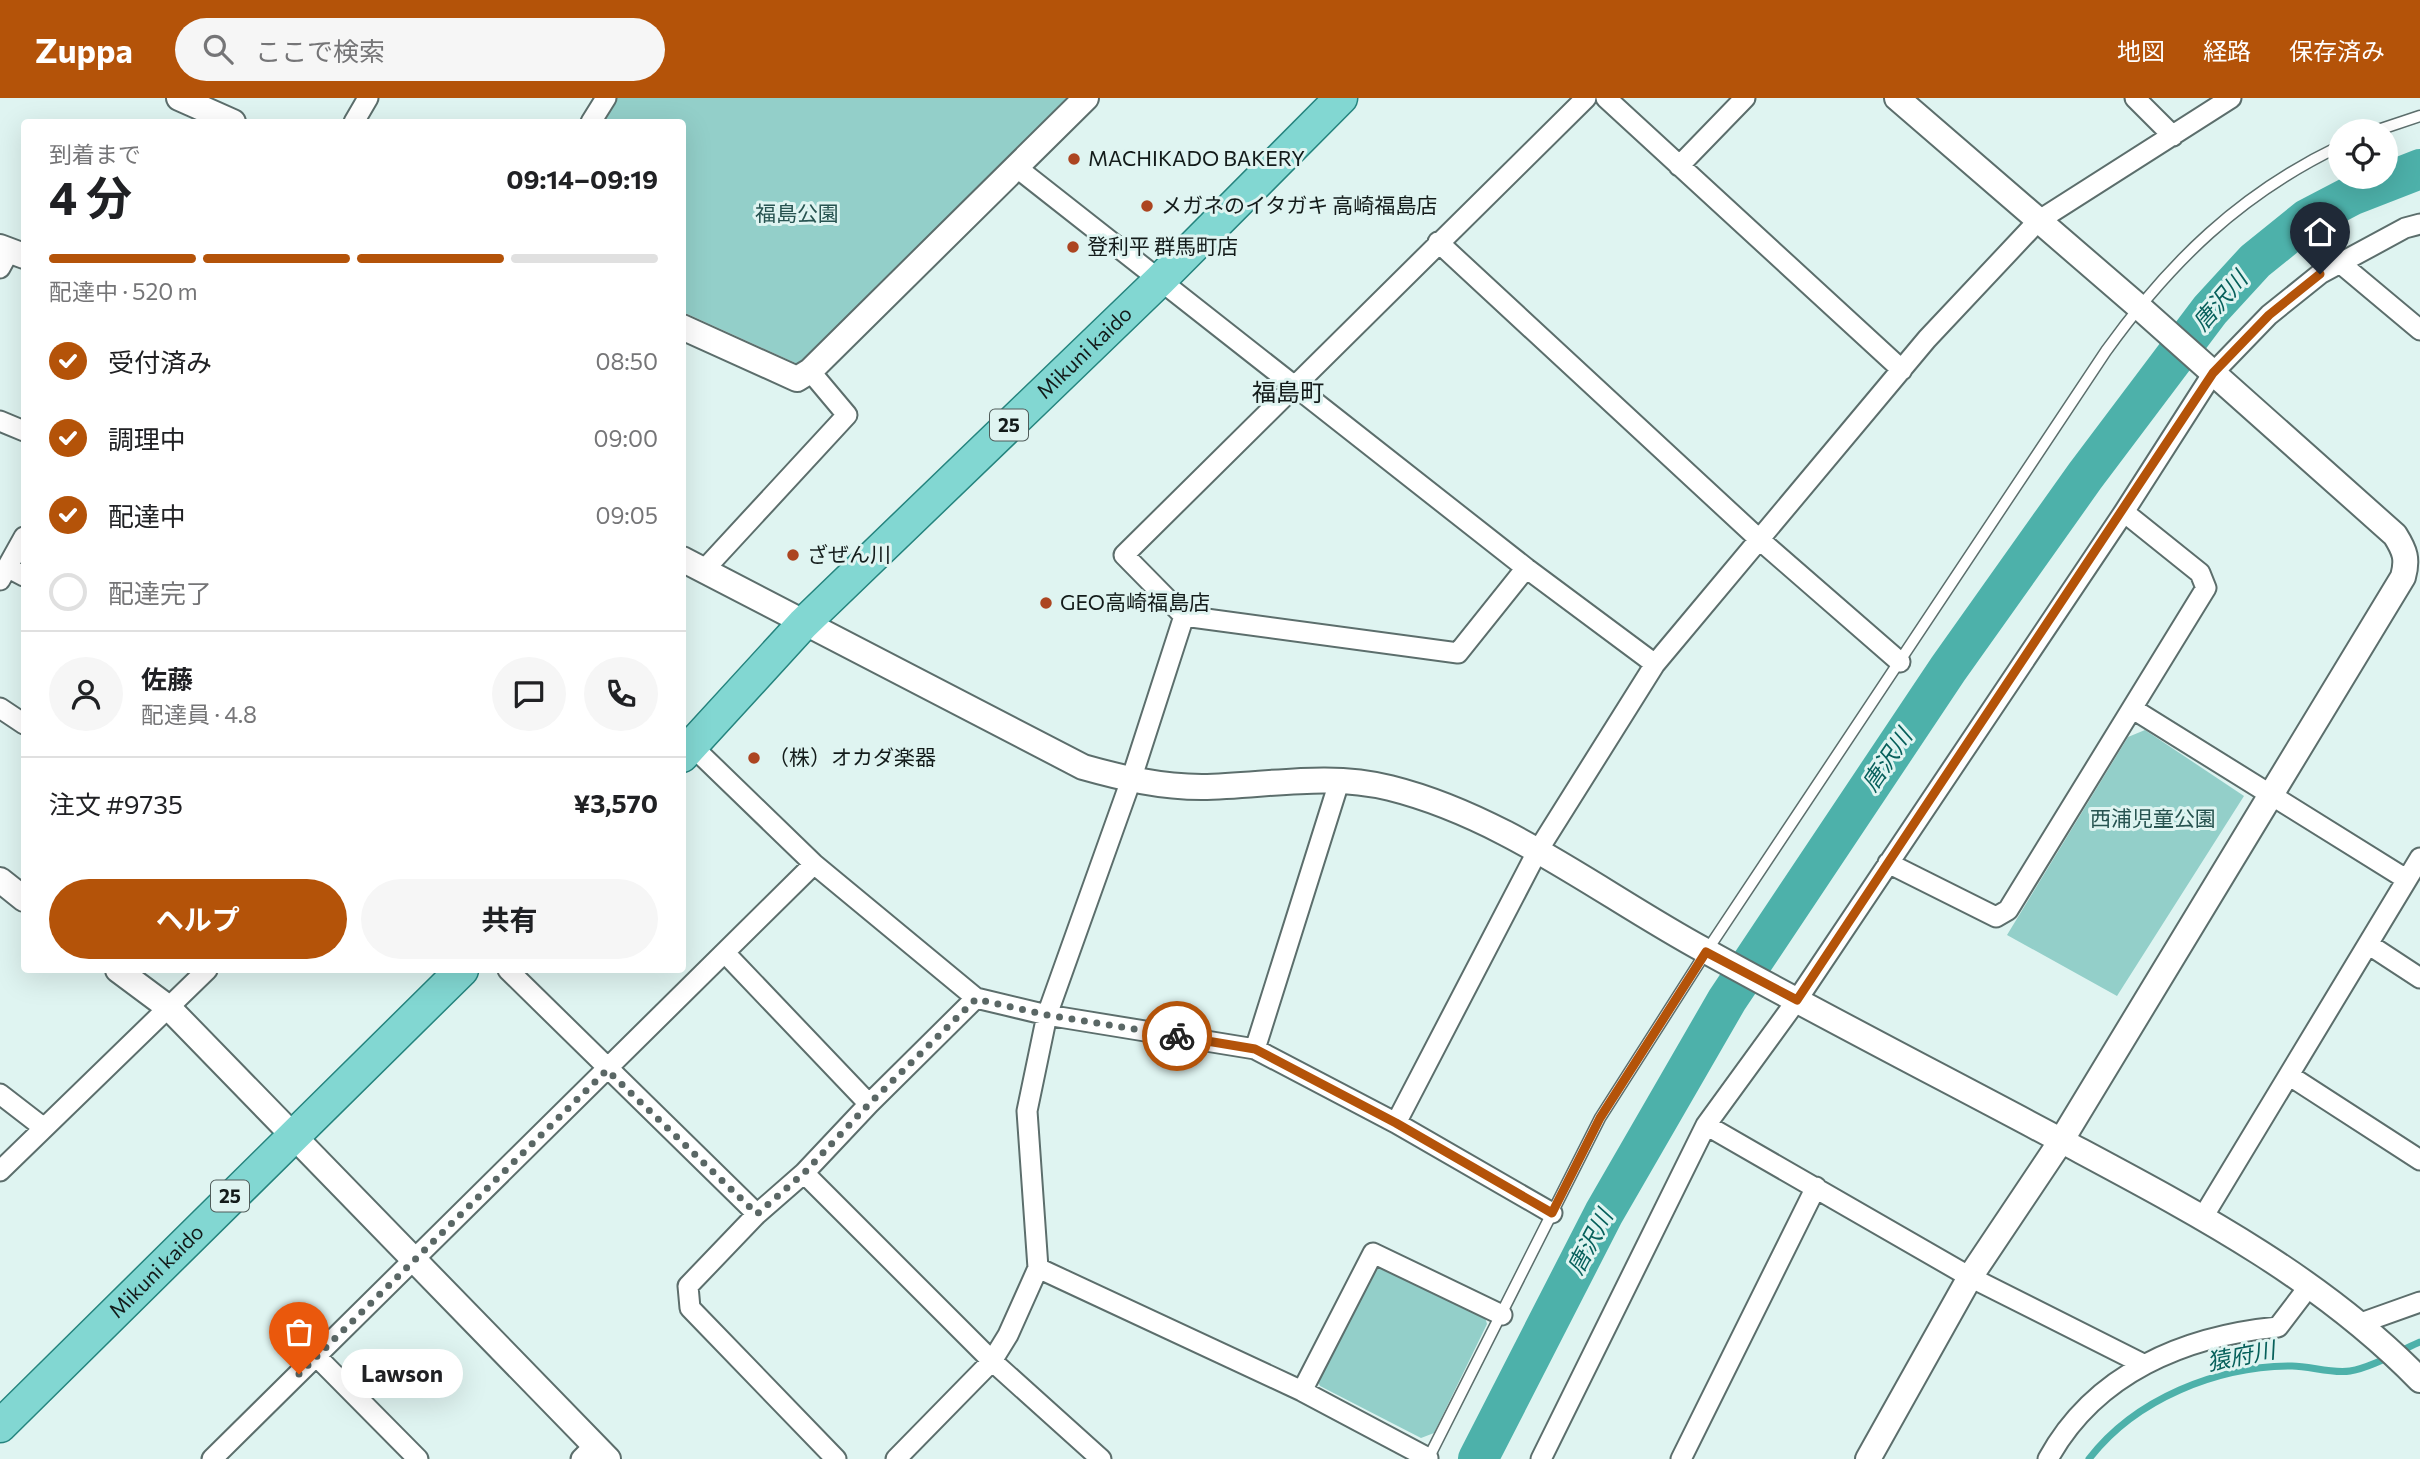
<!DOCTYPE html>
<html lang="ja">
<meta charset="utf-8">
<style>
body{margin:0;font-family:Commissioner,"Noto Sans JP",sans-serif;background:#f6f6f6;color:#202124;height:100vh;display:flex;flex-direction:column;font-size:26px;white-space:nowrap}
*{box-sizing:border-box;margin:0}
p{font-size:23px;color:#757577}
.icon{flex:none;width:38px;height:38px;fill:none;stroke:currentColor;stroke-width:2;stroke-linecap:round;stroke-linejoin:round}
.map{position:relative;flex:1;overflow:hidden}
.sheet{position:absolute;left:21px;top:21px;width:665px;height:854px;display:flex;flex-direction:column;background:#fff;border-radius:7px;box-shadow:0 7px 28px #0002}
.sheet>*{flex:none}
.fabs{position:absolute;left:2328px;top:21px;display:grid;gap:14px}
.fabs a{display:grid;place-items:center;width:70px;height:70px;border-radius:50%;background:#fff;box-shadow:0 7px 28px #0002;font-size:35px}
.pin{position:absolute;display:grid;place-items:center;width:60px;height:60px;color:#fff;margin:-72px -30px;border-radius:50% 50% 50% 0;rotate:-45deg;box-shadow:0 0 7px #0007}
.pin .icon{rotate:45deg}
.courier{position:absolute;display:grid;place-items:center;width:70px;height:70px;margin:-35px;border:5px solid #b45309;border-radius:50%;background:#fff;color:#222;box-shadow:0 2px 9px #0007}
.bubble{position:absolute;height:49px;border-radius:24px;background:#fff;box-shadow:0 7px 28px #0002;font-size:23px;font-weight:700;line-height:49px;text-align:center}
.summary em{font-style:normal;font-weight:700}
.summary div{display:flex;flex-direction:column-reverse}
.summary{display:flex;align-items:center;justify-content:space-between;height:119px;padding:0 28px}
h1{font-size:46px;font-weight:700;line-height:52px}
.bar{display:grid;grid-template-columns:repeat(4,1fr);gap:10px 7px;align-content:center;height:84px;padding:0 28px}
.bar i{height:9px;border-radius:5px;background:#e0e0e0}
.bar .selected{background:#b45309}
.bar p{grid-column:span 4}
.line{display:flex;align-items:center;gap:18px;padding:0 28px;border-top:2px solid #e0e0e0}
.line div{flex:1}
.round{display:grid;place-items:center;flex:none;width:74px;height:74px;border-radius:37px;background:#f6f6f6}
ol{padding:0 28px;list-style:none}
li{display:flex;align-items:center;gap:21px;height:77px}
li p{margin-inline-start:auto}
li .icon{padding:7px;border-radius:50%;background:#b45309;color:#fff;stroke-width:4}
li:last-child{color:#757577}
li i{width:38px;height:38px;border:4px solid #e0e0e0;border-radius:50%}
.button{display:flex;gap:14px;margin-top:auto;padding:14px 28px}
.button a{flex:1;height:80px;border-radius:42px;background:#b45309;color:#fff;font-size:28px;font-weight:700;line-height:80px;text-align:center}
.button a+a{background:#f6f6f6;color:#202124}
header{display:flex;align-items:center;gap:42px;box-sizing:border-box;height:98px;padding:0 35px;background:#b45309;color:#fff}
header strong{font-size:33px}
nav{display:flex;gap:38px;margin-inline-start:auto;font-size:24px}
.search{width:490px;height:63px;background:#f6f6f6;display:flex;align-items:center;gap:18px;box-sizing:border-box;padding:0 24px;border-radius:38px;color:#757577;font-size:26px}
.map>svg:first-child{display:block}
</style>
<header>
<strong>Zuppa</strong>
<div class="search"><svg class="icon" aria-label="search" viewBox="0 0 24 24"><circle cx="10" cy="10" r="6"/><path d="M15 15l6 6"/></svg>ここで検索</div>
<nav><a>地図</a><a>経路</a><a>保存済み</a></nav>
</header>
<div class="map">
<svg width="2420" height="1361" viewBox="0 0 2420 1361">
<rect width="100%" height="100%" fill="#dff4f1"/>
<path fill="#93cfc9" d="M617,0H1086L800,267L683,214L682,24H603Z
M2145,632L2244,698L2117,898L2007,837L2128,639Z
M1379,1169L1484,1216L1487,1226L1434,1335L1421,1340L1320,1288L1317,1282L1371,1172Z"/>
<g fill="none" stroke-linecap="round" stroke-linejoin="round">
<path stroke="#4db1aa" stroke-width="7" d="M2089,1361C2135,1301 2217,1268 2292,1268C2310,1268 2332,1276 2350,1273C2373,1269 2399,1253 2420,1244"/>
<path stroke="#4db1aa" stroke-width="40" d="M1478,1361L1604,1115L1727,902L1948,571L2085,378L2210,212L2255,163L2307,121L2351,98L2420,71"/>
<g stroke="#5c6e6c" stroke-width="13">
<path id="service" d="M2375,33L2420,18
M1428,1361L1600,1020L1706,854L2106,253C2170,164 2240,96 2340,48"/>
</g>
<g stroke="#5c6e6c" stroke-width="23">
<path id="minor" d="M1606,0L1902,272
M2135,0L2173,38
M354,24L368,0
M591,24L606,0
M1679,68L1745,0
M1016,69L1526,470L1655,566
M1438,144L1761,443L1900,564
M2340,165L2420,232
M0,170L10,152
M0,323L24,333
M7,469L24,478
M1526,470L1458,555L1184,518L1124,457L1586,0
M703,473L847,317L810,273
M0,482L24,439
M0,610L24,626
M2133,611L2406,781
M692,648L814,766L976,900L1047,917L1255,951L1396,1025L1552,1115
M1888,765L1996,819L2008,812L2206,490L2200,475L2124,414
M2368,846L2420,880
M726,856L869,1006
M508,872L757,1116
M1255,951L1340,681
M2290,978L2420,1062
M0,996L44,1030
M1396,1025L1537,754L1655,566L1927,241L2038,123L2231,0
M1706,1027L1970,1179L2143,1266
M0,1073L207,872
M804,1075L992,1263L1101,1361
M2203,1119L2420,760
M1038,1170L1302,1293L1428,1360
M2361,1225L2420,1204
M317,1259L418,1361
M1302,1293L1373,1155L1502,1217
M212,1361L814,766
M581,1361L594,1348
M836,1361L690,1210L688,1188L757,1116L804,1075L869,1006L976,900
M896,1361L992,1263L1008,1237L1038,1170L1027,1013L1047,917L1131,682L1184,518
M1541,1361L1706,1027L1797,902L2124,414L2213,275L2269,217L2320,176L2405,130L2420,126
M1681,1361L1816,1089
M2048,1361C2095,1275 2185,1238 2278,1229L2310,1187"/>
</g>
<g stroke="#5c6e6c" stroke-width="28">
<path id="tertiary" d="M179,0L233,24
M0,149L24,158
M682,229L797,281L810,273L1086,0
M682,461L1083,669C1122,680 1161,689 1202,689C1265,688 1328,674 1390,690C1506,719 1601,796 1704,852C1823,918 1944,980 2064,1044C2191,1112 2319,1178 2420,1282
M0,782L24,801
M118,872L169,910L608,1361
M1868,1361L1970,1179L2061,1043L2403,479C2408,461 2405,453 2395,437L2138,208L1897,0"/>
</g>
<g stroke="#25847e" stroke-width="35">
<g id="primary">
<path id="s1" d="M682,658L803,526L1160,182L1341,0"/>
<path id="s2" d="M0,1328L462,872"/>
</g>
</g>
<use href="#service" stroke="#fff" stroke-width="10"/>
<use href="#minor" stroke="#fff" stroke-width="19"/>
<use href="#tertiary" stroke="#fff" stroke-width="24"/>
<use href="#primary" stroke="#82d7d2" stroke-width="32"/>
</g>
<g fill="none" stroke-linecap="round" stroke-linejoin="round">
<path stroke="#5a6765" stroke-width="7" stroke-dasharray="0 12.6" d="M299,1276L607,972L757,1116L804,1075L869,1006L976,901L1047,917L1177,938"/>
<path stroke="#b45309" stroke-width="9" d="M1177,938L1255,951L1396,1025L1552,1115L1600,1020L1706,854L1797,902L2213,275L2269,217L2320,176"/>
</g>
<g fill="#ac4521" stroke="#dff4f1" stroke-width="2.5">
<circle cx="1074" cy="61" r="7"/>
<circle cx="1147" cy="108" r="7"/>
<circle cx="1073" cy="149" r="7"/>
<circle cx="793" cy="457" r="7"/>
<circle cx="1046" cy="505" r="7"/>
<circle cx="754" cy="660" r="7"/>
</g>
<g text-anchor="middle" stroke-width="6" stroke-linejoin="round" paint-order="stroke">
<g fill="#dff4f1" stroke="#505c5a" stroke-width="2">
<rect x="990" y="311.5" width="38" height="31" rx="5"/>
<rect x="211" y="1082.5" width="38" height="31" rx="5"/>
</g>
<g font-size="19" font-weight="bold" fill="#131b1a">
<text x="1009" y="334">25</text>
<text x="230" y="1105">25</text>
</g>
<g font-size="21" fill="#131b1a" stroke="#dff4f1" text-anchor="start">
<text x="1088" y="68">MACHIKADO BAKERY</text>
<text x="1161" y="115">メガネのイタガキ 高崎福島店</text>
<text x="1087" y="156">登利平 群馬町店</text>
<text x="807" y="464">ざぜん川</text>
<text x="1060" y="512">GEO高崎福島店</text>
<text x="768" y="667">（株）オカダ楽器</text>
</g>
<g font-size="21" fill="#275350" stroke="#dff4f1">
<text x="797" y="123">福島公園</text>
<text x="2153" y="728">西浦児童公園</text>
</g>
<g font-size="21" fill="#131b1a" stroke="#dff4f1">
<text dy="7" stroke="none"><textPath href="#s1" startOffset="570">Mikuni kaido</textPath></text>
<text dy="7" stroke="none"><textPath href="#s2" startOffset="220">Mikuni kaido</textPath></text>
</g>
<g font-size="23" font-style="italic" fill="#07605b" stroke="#dff4f1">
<text transform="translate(2220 203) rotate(-49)" y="8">唐沢川</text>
<text transform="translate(1887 662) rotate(-56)" y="8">唐沢川</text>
<text transform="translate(1590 1144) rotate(-62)" y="8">唐沢川</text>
<text transform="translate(2241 1258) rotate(-11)" y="8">猿府川</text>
</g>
<g font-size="24" fill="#131b1a" stroke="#dff4f1">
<text x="1288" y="303">福島町</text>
</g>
</g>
</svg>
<div class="fabs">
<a><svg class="icon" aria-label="locate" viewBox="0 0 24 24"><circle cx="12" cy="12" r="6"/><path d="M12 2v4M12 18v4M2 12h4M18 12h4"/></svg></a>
</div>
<div class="pin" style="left:299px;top:1276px;background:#ea580c"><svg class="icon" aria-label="bag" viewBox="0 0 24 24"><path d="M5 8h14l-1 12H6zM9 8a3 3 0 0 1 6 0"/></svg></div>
<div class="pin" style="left:2320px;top:176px;background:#1f2937"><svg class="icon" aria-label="home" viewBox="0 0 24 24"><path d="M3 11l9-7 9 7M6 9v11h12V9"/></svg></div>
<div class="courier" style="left:1177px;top:938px"><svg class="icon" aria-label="bike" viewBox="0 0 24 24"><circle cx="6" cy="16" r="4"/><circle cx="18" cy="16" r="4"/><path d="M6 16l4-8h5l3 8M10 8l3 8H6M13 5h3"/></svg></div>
<div class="bubble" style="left:341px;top:1251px;width:122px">Lawson</div>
<section class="sheet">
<div class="summary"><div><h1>4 分</h1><p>到着まで</p></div><em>09:14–09:19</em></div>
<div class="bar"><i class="selected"></i><i class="selected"></i><i class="selected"></i><i></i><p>配達中 · 520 m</p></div>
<ol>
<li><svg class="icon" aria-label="check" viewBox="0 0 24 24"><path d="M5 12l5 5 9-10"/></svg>受付済み<p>08:50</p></li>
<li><svg class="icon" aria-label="check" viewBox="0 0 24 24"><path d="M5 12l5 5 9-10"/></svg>調理中<p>09:00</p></li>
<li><svg class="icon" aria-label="check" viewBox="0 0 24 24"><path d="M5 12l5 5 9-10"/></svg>配達中<p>09:05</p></li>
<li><i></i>配達完了</li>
</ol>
<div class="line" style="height:126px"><a class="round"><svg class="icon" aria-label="person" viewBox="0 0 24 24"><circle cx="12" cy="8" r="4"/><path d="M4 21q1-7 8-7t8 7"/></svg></a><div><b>佐藤</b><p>配達員 · 4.8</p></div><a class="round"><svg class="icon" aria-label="chat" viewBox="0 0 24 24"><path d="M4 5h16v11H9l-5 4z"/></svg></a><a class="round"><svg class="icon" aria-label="phone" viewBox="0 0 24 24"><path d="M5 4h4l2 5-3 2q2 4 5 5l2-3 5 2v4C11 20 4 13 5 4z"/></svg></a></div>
<div class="line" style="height:91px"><div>注文 #9735</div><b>¥3,570</b></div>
<div class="button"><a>ヘルプ</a><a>共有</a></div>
</section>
</div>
